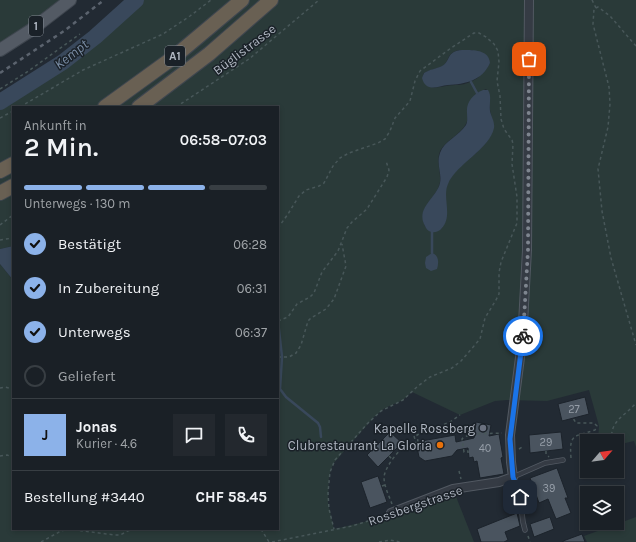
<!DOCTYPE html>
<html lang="de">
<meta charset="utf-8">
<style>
body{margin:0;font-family:Karla,sans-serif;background:#23282e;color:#f1f3f6;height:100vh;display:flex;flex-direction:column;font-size:15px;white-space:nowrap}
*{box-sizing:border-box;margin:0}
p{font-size:13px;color:#9fa3a7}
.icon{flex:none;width:22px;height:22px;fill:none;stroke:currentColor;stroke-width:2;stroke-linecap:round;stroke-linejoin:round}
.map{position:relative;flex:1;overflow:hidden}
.sheet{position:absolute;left:12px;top:106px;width:267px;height:424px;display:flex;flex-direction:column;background:#1a2026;border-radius:0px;box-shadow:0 2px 6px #0003,0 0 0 1px #383e43}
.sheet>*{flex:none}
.needle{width:26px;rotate:62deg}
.fabs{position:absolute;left:580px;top:434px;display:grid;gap:8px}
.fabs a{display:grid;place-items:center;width:44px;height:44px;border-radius:0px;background:#1a2026;box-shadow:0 2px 6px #0003,0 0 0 1px #383e43;font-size:20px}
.pin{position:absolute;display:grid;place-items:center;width:34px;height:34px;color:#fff;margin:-17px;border-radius:8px;box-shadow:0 2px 6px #0006}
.courier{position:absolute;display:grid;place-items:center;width:40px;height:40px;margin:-20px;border:3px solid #1a73e8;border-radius:50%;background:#fff;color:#222;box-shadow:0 1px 5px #0007}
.overview em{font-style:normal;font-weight:600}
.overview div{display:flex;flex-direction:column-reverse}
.overview{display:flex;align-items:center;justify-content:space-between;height:68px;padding:0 12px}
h1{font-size:26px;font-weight:600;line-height:30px}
.bar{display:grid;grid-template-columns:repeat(4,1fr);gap:6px 4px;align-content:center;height:48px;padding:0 12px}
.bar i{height:5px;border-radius:3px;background:#383e43}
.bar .selected{background:#8cb2e9}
.bar p{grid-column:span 4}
.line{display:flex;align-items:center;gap:10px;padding:0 12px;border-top:1px solid #383e43}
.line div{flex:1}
.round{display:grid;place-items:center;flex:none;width:42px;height:42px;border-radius:0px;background:#23282e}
ol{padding:0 12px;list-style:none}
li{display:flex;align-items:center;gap:12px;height:44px}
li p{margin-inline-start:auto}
li .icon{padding:4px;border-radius:50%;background:#8cb2e9;color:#111;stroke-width:4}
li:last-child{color:#9fa3a7}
li i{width:22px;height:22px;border:2px solid #383e43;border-radius:50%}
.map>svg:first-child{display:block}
</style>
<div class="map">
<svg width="636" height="542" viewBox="0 0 636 542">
<rect width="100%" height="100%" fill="#222a33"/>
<path fill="#2a3a39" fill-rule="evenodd" d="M0,0H70L0,50Z
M143,0H636V447L634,441L617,445V441H598L599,426L589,390L547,401L507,400L495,401L460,415L412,392L403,400L385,408L374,417L333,464L329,476L328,503L334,529L377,519L453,489L474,542H0V264L13,280V529H278V107H13V246L0,249V93L19,82L59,70L97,41ZM459,50H472L490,63C484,75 472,84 459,85C455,85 450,85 446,86C440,87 436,88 430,87L423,74C429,69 440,69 445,64C450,57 448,53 459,50ZM486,89L489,92C490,98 489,104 490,110C491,116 494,122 493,128C489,151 455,163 447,185C442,199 452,217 441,229L432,232C428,230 425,228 424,223C418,206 437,198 440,182C441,172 436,161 440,151C445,142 457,136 464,127C469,120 474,102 477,93Z
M636,517V542H587L584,536Z"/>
<path fill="#39485b" d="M462,50C472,50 489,49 490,63C482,81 465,84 448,85C438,86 426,93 422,78L424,73C430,69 436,69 442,66C451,61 446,51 462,50Z
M483,90H488C492,96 489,103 490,111C491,116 495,122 494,128C490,149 456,164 448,184C442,197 453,216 442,228C440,231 435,233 431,232C428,231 426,229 425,226C415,208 436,199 440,183C442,173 436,164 440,153C444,141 459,136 466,125C468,121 467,117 467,113C466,102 473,94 483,90Z
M13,246V280L0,264V249Z
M432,253C439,255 439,263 437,269L431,271L426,268L425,263L426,257Z"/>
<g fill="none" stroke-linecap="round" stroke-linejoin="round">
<path stroke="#39485b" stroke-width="2.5" d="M471,82L477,93
M432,232V253
M278,321L282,357L280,389L286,397L318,423L320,427L321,437"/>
<path stroke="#39485b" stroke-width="16" d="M0,102L63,62L95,37L136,0"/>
</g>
<path fill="#4a545f" stroke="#1c232b" d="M585,397L589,414L562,421L558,404Z
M476,422L491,425L489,436L499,434L503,457L501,458L504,474L480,478L477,461L474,462L473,457L469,458L468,448L457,450L452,456L425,461L419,457L416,442L455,435L456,442L474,438Z
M390,432L402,443L378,467L367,455Z
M561,432L563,449L530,453L529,435Z
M557,468L568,498H565L571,513L556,519L548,499L539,503L530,478Z
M378,476L387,502L370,508L361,482Z
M517,513L520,526L505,532L508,540L504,542H481L477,529Z
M550,517L554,529L534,537L530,524Z
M582,534L585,542H563V541Z"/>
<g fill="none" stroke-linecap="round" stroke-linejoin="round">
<g stroke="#525962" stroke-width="5.5">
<path id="service" d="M525,530L523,522L520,497L513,477L545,463L563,460"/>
</g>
<g stroke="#525962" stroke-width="10">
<path id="minor" d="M391,513L453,489L499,482L513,477L511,462L510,435L522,342L527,250L529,0"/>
</g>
<g stroke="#3e454e" stroke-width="14">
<path id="primary" d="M0,50L31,30L70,0"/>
</g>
<g stroke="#3f464f" stroke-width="16">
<path id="motorway" d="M105,107L174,57L242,0
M139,107L209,54L271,0
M0,171L13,164
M0,193L13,186"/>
</g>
<path stroke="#485759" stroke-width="1.5" stroke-dasharray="3 3" stroke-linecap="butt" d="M592,0L596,8
M636,46L610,16L598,7L594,9L593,24L609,87L610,104L608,127L598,169L602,211L611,258L636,345
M0,89L27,72L80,34
M20,107L83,70L163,34L190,16L211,0
M176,107L249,59L319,0
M0,118L13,111
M0,225L13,215
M278,228L288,214L299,196L306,190L319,186L324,183L333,166L340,158L349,153L378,143L385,139L390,131L395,118L410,101L415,81L420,71L451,48L474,33H479L486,37L494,44L498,51L499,62L497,81L500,96L501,119L504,129L512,140L513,144L512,164L517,197V223L501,262L499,273V294L496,300L485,318L480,339L461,361L452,368L430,377L418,386L403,400L381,411L367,424L335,460L330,472L328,493L329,509L334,529
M0,240L13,238
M278,321L288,317L297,304L310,297L314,293L322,272L338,251L347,228L352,222L367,209L387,177L389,170L386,161
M278,357H289L296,353L301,345L308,321L311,318L326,309L334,299L346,266L342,244
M0,388L5,387L13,389
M414,436L416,443
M612,441C609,421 625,416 636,403
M418,442L417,435L450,422L460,415
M519,449L524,446
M546,451V454L549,457
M468,453V451L464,452L462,439C468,432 492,434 502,433
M0,456L7,455L13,457
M389,456L393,460
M571,458C569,433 574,437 595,430L597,426L594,423H576L573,418
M459,471L461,479
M382,486L385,485
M392,504C389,496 384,486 384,477C385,467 399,449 407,445C410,444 414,443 417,443
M261,529L269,542
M528,536L530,542
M41,542L61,531L68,529L115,535H120L132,529
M272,542L352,526L384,516
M379,542L390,540L400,542"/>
<use href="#service" stroke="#353b44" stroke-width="4"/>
<use href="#minor" stroke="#353b44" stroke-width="8"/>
<use href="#primary" stroke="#535a64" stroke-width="12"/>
<use href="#motorway" stroke="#696053" stroke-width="14"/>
<path stroke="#5b636e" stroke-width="2.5" stroke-dasharray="4 4" stroke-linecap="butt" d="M0,73L64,31L104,0"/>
</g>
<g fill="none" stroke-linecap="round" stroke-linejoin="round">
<path stroke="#7e858f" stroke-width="4" stroke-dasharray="0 7.2" d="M523,336L528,250L529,59"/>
<path stroke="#1a73e8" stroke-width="5" d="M520,497L513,477L510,439L523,336"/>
</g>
<circle fill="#6b7280" stroke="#1a2128" stroke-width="1.5" cx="483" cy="428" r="4"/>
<circle fill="#e8710a" stroke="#1a2128" stroke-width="1.5" cx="440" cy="445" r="4"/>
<g text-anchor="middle" stroke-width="3" stroke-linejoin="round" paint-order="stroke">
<g font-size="11" fill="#969ea8">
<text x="574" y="413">27</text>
<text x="546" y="446">29</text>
<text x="485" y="452">40</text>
<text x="549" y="492">39</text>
</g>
<g fill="#1a2128" stroke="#828993" stroke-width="1">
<rect x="29" y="16" width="14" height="20" rx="3"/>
<rect x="165" y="46" width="20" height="20" rx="3"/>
</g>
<g font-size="12" font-weight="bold" fill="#afb6c1">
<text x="36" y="30">1</text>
<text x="175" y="60">A1</text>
</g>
<g font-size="13" fill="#afb6c1" stroke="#1a2128">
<text transform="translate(244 49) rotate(-37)" y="5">Büglistrasse</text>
<text transform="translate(415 505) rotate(-19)" y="5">Rossbergstrasse</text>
</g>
<g font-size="13" fill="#afb6c1" stroke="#1a2128" text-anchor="end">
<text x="475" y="433">Kapelle Rossberg</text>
<text x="432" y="450">Clubrestaurant La Gloria</text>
</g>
<g font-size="14" font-style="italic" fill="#7b8ea6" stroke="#1a2128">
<text transform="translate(71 54) rotate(-38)" y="5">Kempt</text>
</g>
</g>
</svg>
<div class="fabs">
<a><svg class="needle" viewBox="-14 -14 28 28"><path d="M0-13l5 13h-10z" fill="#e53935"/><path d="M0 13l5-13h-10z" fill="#9fa3a7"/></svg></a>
<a><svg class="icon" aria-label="layers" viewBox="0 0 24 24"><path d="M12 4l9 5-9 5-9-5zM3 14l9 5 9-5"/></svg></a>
</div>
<div class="pin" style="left:529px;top:59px;background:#ea580c"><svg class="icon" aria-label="bag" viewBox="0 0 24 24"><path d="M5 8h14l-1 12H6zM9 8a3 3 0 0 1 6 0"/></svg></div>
<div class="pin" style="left:520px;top:497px;background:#1f2937"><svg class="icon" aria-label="home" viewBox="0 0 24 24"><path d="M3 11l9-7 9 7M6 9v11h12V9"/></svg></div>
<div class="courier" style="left:523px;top:336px"><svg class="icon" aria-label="bike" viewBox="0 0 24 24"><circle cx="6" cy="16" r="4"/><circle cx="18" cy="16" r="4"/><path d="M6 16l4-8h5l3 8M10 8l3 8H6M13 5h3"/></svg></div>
<section class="sheet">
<div class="overview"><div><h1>2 Min.</h1><p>Ankunft in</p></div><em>06:58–07:03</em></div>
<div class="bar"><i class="selected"></i><i class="selected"></i><i class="selected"></i><i></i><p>Unterwegs · 130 m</p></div>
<ol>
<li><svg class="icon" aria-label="check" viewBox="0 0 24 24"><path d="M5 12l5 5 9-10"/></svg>Bestätigt<p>06:28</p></li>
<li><svg class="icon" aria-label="check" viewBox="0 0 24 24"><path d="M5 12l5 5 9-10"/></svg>In Zubereitung<p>06:31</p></li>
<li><svg class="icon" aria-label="check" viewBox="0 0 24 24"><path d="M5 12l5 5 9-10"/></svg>Unterwegs<p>06:37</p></li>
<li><i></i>Geliefert</li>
</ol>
<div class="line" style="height:72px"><b class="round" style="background:#8cb2e9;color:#111">J</b><div><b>Jonas</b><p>Kurier · 4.6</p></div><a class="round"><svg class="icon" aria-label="chat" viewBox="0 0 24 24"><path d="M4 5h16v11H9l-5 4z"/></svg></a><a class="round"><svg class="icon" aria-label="phone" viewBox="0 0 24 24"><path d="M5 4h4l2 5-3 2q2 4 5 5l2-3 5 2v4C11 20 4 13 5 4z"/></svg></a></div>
<div class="line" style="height:52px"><div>Bestellung #3440</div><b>CHF 58.45</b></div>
</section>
</div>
